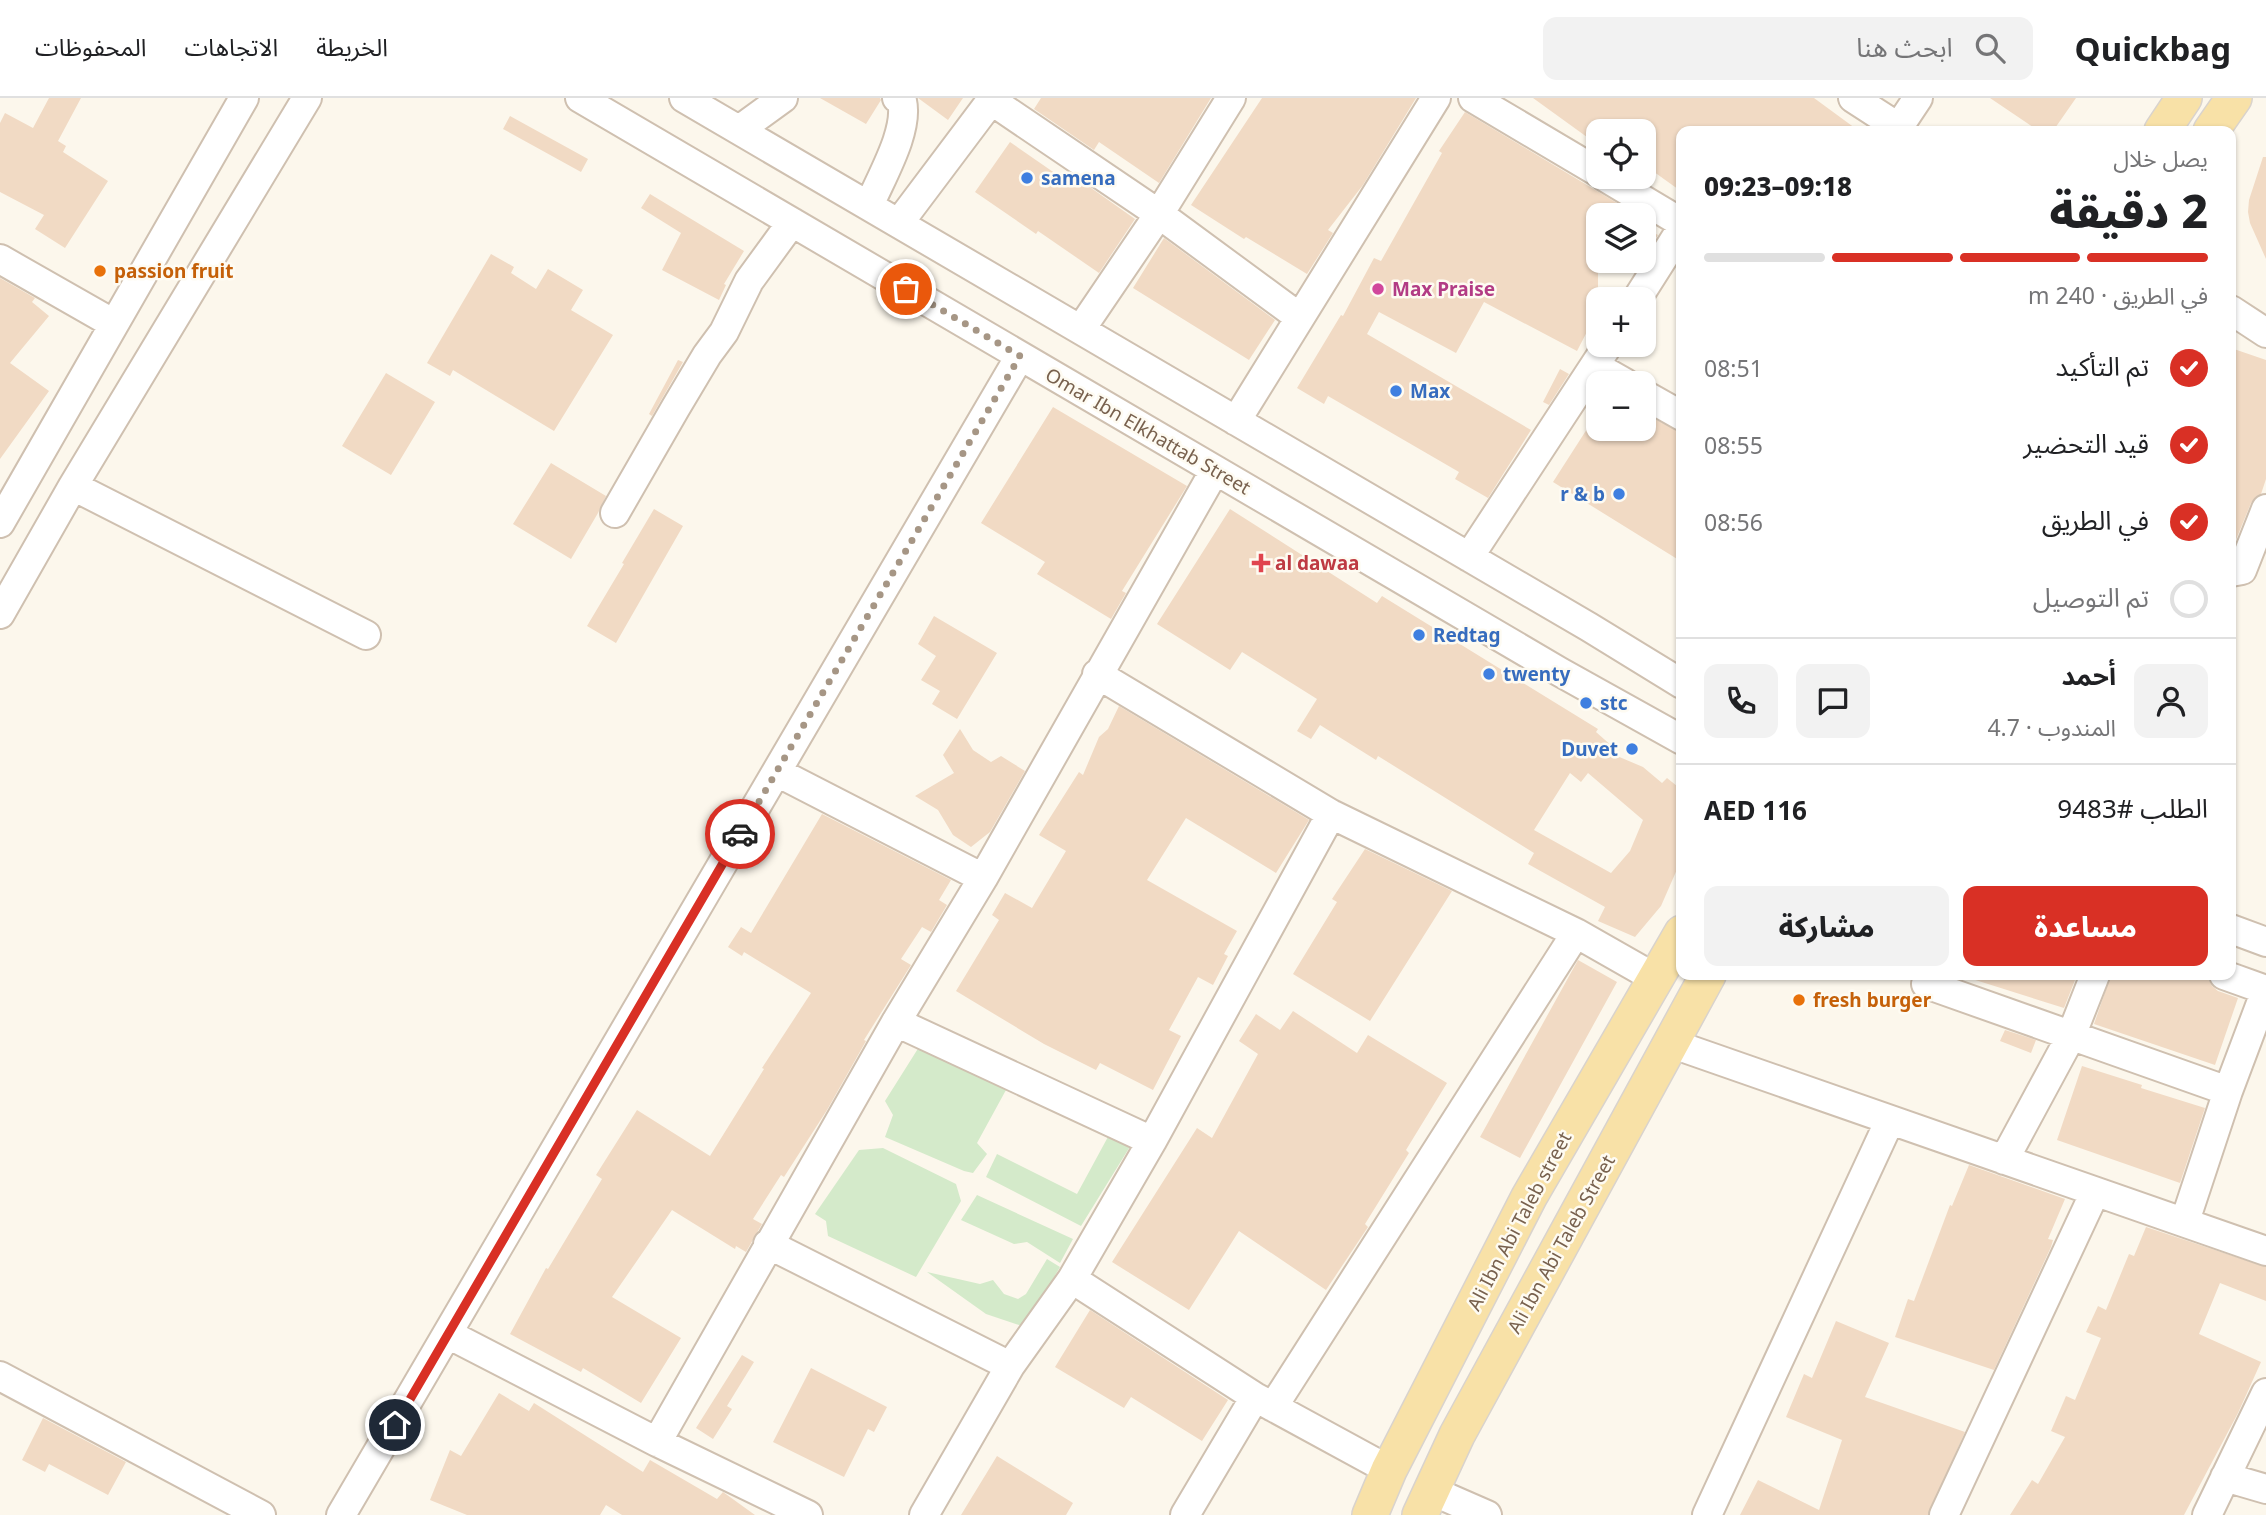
<!DOCTYPE html>
<html lang="ar">
<meta charset="utf-8">
<style>
body{margin:0;font-family:"Noto Sans","Noto Sans Arabic",sans-serif;background:#f2f2f2;color:#202124;direction:rtl;height:100vh;display:flex;flex-direction:column;font-size:26px;white-space:nowrap}
*{box-sizing:border-box;margin:0}
p{font-size:23px;color:#757577}
.icon{flex:none;width:38px;height:38px;fill:none;stroke:currentColor;stroke-width:2;stroke-linecap:round;stroke-linejoin:round}
.map{position:relative;flex:1;overflow:hidden;direction:ltr}
.sheet{position:absolute;left:1676px;top:28px;width:560px;height:854px;display:flex;flex-direction:column;background:#fff;border-radius:14px;box-shadow:0 2px 5px #0004;direction:rtl}
.sheet>*{flex:none}
.controls{position:absolute;left:1586px;top:21px;display:grid;gap:14px}
.controls a{display:grid;place-items:center;width:70px;height:70px;border-radius:14px;background:#fff;box-shadow:0 2px 5px #0004;font-size:35px}
.pin{position:absolute;display:grid;place-items:center;width:60px;height:60px;color:#fff;margin:-30px;border:4px solid #fff;border-radius:50%;box-shadow:0 2px 7px #0007}
.courier{position:absolute;display:grid;place-items:center;width:70px;height:70px;margin:-35px;border:5px solid #d93025;border-radius:50%;background:#fff;color:#222;box-shadow:0 2px 9px #0007}
.head em{font-style:normal;font-weight:800}
.head div{display:flex;flex-direction:column-reverse}
.head{display:flex;align-items:center;justify-content:space-between;height:119px;padding:0 28px}
h1{font-size:46px;font-weight:800;line-height:52px}
.bar{display:grid;grid-template-columns:repeat(4,1fr);gap:10px 7px;align-content:center;height:84px;padding:0 28px}
.bar i{height:9px;border-radius:5px;background:#e0e0e0}
.bar .on{background:#d93025}
.bar p{grid-column:span 4}
.line{display:flex;align-items:center;gap:18px;padding:0 28px;border-top:2px solid #e0e0e0}
.line div{flex:1}
.round{display:grid;place-items:center;flex:none;width:74px;height:74px;border-radius:14px;background:#f2f2f2}
ol{padding:0 28px;list-style:none}
li{display:flex;align-items:center;gap:21px;height:77px}
li p{margin-inline-start:auto}
li .icon{padding:7px;border-radius:50%;background:#d93025;color:#fff;stroke-width:4}
li:last-child{color:#757577}
li i{width:38px;height:38px;border:4px solid #e0e0e0;border-radius:50%}
.primary-button{display:flex;gap:14px;margin-top:auto;padding:14px 28px}
.primary-button a{flex:1;height:80px;border-radius:14px;background:#d93025;color:#fff;font-size:28px;font-weight:800;line-height:80px;text-align:center}
.primary-button a+a{background:#f2f2f2;color:#202124}
header{display:flex;align-items:center;gap:42px;box-sizing:border-box;height:98px;padding:0 35px;background:#fff;border-bottom:2px solid #e0e0e0}
header strong{font-size:33px}
nav{display:flex;gap:38px;margin-inline-start:auto;font-size:24px}
.search{width:490px;height:63px;background:#f2f2f2;display:flex;align-items:center;gap:18px;box-sizing:border-box;padding:0 24px;border-radius:14px;color:#757577;font-size:26px}
.map>svg:first-child{display:block}
</style>
<header>
<strong>Quickbag</strong>
<div class="search"><svg class="icon" aria-label="search" viewBox="0 0 24 24"><circle cx="10" cy="10" r="6"/><path d="M15 15l6 6"/></svg>ابحث هنا</div>
<nav><a>الخريطة</a><a>الاتجاهات</a><a>المحفوظات</a></nav>
</header>
<div class="map">
<svg width="2266" height="1417" viewBox="0 0 2266 1417">
<rect width="100%" height="100%" fill="#fcf7ec"/>
<path fill="#d4eaca" d="M919,949L1006,992L977,1045L987,1056L973,1075L964,1073L885,1039L893,1017L885,1003Z
M1109,1037L1131,1047L1081,1128L986,1079L997,1056L1077,1096Z
M883,1050L956,1086L961,1103L916,1179L828,1138L826,1123L815,1116L859,1052Z
M977,1097L1073,1141L1060,1165L1027,1144L1014,1146L961,1122Z
M1047,1161L1060,1169L1025,1229L986,1216L927,1174L980,1186L993,1182L1004,1196L1018,1201L1026,1196Z"/>
<path fill="#f1dac4" fill-rule="evenodd" d="M49,0H81L58,43L66,48L63,54L108,83L65,150L35,131L44,117L0,94V25L5,15L33,30Z
M820,0H880L881,2L866,26Z
M918,0H963L948,22Z
M1041,0H1211L1159,85L1099,44L1094,52L1034,11Z
M1262,0H1416L1363,87L1328,132L1333,135L1307,176L1246,139L1244,141L1191,107Z
M1533,0H1814L1859,33H1682V94L1643,66V33H1598V47Z
M1990,0H2076L2053,33H2039Z
M1465,14L1637,117H1598V226L1592,224L1577,253L1484,204L1456,255L1379,214L1367,236L1531,332L1488,400L1455,381L1459,374L1328,298L1324,306L1297,290L1341,217L1343,218L1374,160L1381,163L1442,55L1439,53Z
M510,18L588,61L581,74L503,31Z
M1010,44L1072,87L1077,80L1135,121L1099,175L1038,133L1036,136L975,94Z
M2263,59H2266V161L2250,125L2248,114L2249,102Z
M650,96L744,153L724,186L726,187L719,202L662,172L681,135L641,110Z
M1643,129L1658,137L1643,160Z
M1164,140L1275,222L1249,262L1133,190Z
M491,156L514,169L511,175L536,191L548,171L583,192L571,212L613,237L554,333L453,272L450,278L427,265Z
M0,180L35,200L32,204L49,218L10,265L49,293L0,361Z
M2231,250L2266,262V381L2261,396L2251,405L2231,454Z
M678,262L683,264L652,318L649,316Z
M1560,271L1569,276L1549,307L1543,304Z
M386,275L435,304L391,377L342,348Z
M1053,309L1187,388L1122,493L1126,495L1111,521L1037,476L1045,464L981,425Z
M1643,315L1682,335V464L1553,384L1587,331H1643Z
M551,365L606,398L598,415L571,461L513,426Z
M654,411L683,428L616,545L587,528L624,466L622,465Z
M1230,411L1377,505L1382,498L1598,631L1596,634L1613,649L1610,655L1643,669L1662,685L1667,680L1682,692V760L1661,808L1635,839L1598,823L1605,809L1528,766L1534,755L1378,658L1376,662L1320,627L1311,641L1297,633L1317,601L1242,554L1230,572L1157,526ZM1570,675L1581,684L1588,675L1643,722L1630,753L1611,775L1534,732Z
M934,518L997,555L957,621L932,606L940,593L921,582L936,558L918,546Z
M1119,608L1309,722L1276,775L1186,720L1147,782L1237,833L1224,856L1228,858L1213,887L1198,879L1169,932L1181,938L1153,992L1100,965L1096,972L1044,946L956,893L999,822L992,817L1005,795L1032,810L1066,753L1039,737L1079,674L1083,677L1099,639L1108,631Z
M960,631L973,652L991,664L1001,658L1025,673L990,734L971,749L953,737L938,712L915,698L954,675L943,657Z
M822,716L951,782L939,802L947,807L931,834L922,829L901,861L911,867L864,942L866,943L827,1012L784,1079L781,1077L753,1121L762,1126L746,1154L736,1148L735,1151L672,1112L612,1199L681,1240L641,1305L583,1270L581,1274L510,1236L546,1170L548,1171L602,1081L596,1077L637,1012L710,1058L764,971L762,970L811,895L744,854L742,858L728,849L741,829L751,835Z
M1365,751L1452,793L1370,923L1293,876L1337,804L1332,801Z
M1578,862L1617,884L1520,1060L1480,1039Z
M1970,877H2077L2064,910L1969,880Z
M2111,877H2192L2209,882L2212,888L2218,893L2238,900L2215,967L2094,926Z
M1293,913L1357,955L1368,937L1447,985L1406,1052L1409,1055L1365,1126L1368,1129L1326,1192L1239,1133L1189,1212L1112,1164L1197,1030L1212,1040L1258,956L1239,943L1256,916L1280,932Z
M2005,932L2036,942L2031,955L2000,943Z
M2082,968L2142,987L2141,990L2205,1010L2180,1085L2057,1042Z
M1969,1067L2065,1101L2048,1141L2053,1142L2051,1149L1994,1272L1895,1239L1908,1201L1914,1203L1950,1107L1952,1108Z
M2146,1129L2266,1169V1203L2220,1185L2199,1236L2261,1264L2238,1315L2184,1417H2010L2032,1382L2038,1386L2065,1339L2051,1333L2066,1298L2075,1302L2101,1240L2086,1234L2098,1208L2106,1212L2129,1156L2134,1158Z
M1090,1212L1228,1302L1202,1343L1131,1299L1124,1310L1055,1269Z
M1836,1223L1889,1245L1865,1299L1965,1334L1928,1417H1740L1758,1382L1819,1412L1842,1342L1786,1319L1804,1276L1812,1280Z
M742,1257L754,1264L727,1308L732,1311L713,1341L696,1330Z
M811,1270L887,1309L874,1334L868,1331L844,1379L773,1344Z
M499,1295L529,1313L534,1305L643,1374L650,1362L717,1401L723,1394L755,1417H622L606,1407L600,1417H467L430,1402L450,1352L461,1358Z
M43,1320L126,1364L108,1397L49,1366L45,1374L22,1362Z
M997,1358L1073,1405L1066,1417H961Z"/>
<g fill="none" stroke-linecap="round" stroke-linejoin="round">
<g stroke="#cfc0b0" stroke-width="32">
<path id="minor" d="M580,0L1560,574L1682,642
M684,0L1589,529L1682,586
M1473,0L1598,74
M1853,0L1904,33
M992,3L1159,116L1299,219
M739,32L783,0
M1896,33L1918,0
M1605,79L1682,125
M869,108C881,79 909,33 902,3L897,0
M899,125L993,0
M0,161L114,226
M1637,201L1682,130
M2231,212L2266,235
M1081,231L1159,116L1231,0
M1595,268L1625,285
M1643,296L1682,318
M1236,323L1436,0
M73,388L366,537
M615,415L676,309L707,257L724,234L749,183L792,124
M0,425L244,0
M1469,459L1608,247
M2231,474L2242,472L2266,411
M0,516L73,388L307,0
M1097,576L1331,716L1576,835L1655,880
M777,674L983,780
M2231,831L2266,844
M2224,877L2266,892
M1926,886L2228,993
M896,924L1152,1043
M1670,945L2266,1153
M2004,1062L2071,938L2095,877
M2185,1123L2228,993L2266,892
M768,1146L1010,1268
M1072,1181L1255,1299L1389,1372
M448,1236L657,1344L808,1417
M0,1278L261,1417
M1273,1309L1576,835
M657,1344L896,924L983,780L1215,372
M2225,1379L2266,1391
M1432,1393L1487,1417
M341,1417L1020,258
M924,1417L1010,1268L1072,1181L1152,1043L1331,716
M1185,1417L1255,1299
M1707,1417L1890,1022
M1944,1417L2095,1094
M2207,1417L2266,1295"/>
</g>
<g stroke="#d9d3cd" stroke-width="38">
<path id="major" d="M2162,33L2184,0
M2211,33L2234,0
M1370,1417L1389,1372L1529,1099L1682,835
M1420,1417L1457,1337L1708,877"/>
</g>
<use href="#minor" stroke="#fff" stroke-width="28"/>
<use href="#major" stroke="#f8e1a7" stroke-width="35"/>
</g>
<g fill="none" stroke-linecap="round" stroke-linejoin="round">
<path stroke="#a69685" stroke-width="7" stroke-dasharray="0 12.6" d="M740,736L1020,258L906,191"/>
<path stroke="#d93025" stroke-width="9" d="M395,1327L740,736"/>
</g>
<g fill="#3f7fe0" stroke="#fefbf2" stroke-width="2.5">
<circle cx="1027" cy="80" r="7"/>
<circle cx="1396" cy="293" r="7"/>
<circle cx="1619" cy="396" r="7"/>
<circle cx="1419" cy="537" r="7"/>
<circle cx="1489" cy="576" r="7"/>
<circle cx="1586" cy="605" r="7"/>
<circle cx="1632" cy="651" r="7"/>
</g>
<g fill="#e8710a" stroke="#fefbf2" stroke-width="2.5">
<circle cx="100" cy="173" r="7"/>
<circle cx="1799" cy="902" r="7"/>
</g>
<circle fill="#d1479c" stroke="#fefbf2" stroke-width="2.5" cx="1378" cy="191" r="7"/>
<path fill="#e0444e" stroke="#fefbf2" stroke-width="2.5" d="M1257.5 454.5h7v7h7v7h-7v7h-7v-7h-7v-7h7z"/>
<g text-anchor="middle" stroke-width="5" stroke-linejoin="round" paint-order="stroke">
<g font-size="19" font-weight="bold" fill="#366cbe" stroke="#fefbf2" text-anchor="start">
<text x="1041" y="87">samena</text>
<text x="1410" y="300">Max</text>
<text x="1605" y="403" text-anchor="end">r &amp; b</text>
<text x="1433" y="544">Redtag</text>
<text x="1503" y="583">twenty</text>
<text x="1600" y="612">stc</text>
<text x="1618" y="658" text-anchor="end">Duvet</text>
</g>
<g font-size="19" font-weight="bold" fill="#c56008" stroke="#fefbf2" text-anchor="start">
<text x="114" y="180">passion fruit</text>
<text x="1813" y="909">fresh burger</text>
</g>
<g font-size="19" font-weight="bold" fill="#b23c85" stroke="#fefbf2" text-anchor="start">
<text x="1392" y="198">Max Praise</text>
</g>
<g font-size="19" fill="#78614e" stroke="#fefbf2">
<text transform="translate(1148 333) rotate(30)" y="7">Omar Ibn Elkhattab Street</text>
<text transform="translate(1519 1123) rotate(-62)" y="7">Ali Ibn Abi Taleb street</text>
<text transform="translate(1561 1146) rotate(-61)" y="7">Ali Ibn Abi Taleb Street</text>
</g>
<g font-size="19" font-weight="bold" fill="#be3a42" stroke="#fefbf2" text-anchor="start">
<text x="1275" y="472">al dawaa</text>
</g>
</g>
</svg>
<div class="controls">
<a><svg class="icon" aria-label="locate" viewBox="0 0 24 24"><circle cx="12" cy="12" r="6"/><path d="M12 2v4M12 18v4M2 12h4M18 12h4"/></svg></a>
<a><svg class="icon" aria-label="layers" viewBox="0 0 24 24"><path d="M12 4l9 5-9 5-9-5zM3 14l9 5 9-5"/></svg></a>
<a>+</a>
<a>−</a>
</div>
<div class="pin" style="left:906px;top:191px;background:#ea580c"><svg class="icon" aria-label="bag" viewBox="0 0 24 24"><path d="M5 8h14l-1 12H6zM9 8a3 3 0 0 1 6 0"/></svg></div>
<div class="pin" style="left:395px;top:1327px;background:#1f2937"><svg class="icon" aria-label="home" viewBox="0 0 24 24"><path d="M3 11l9-7 9 7M6 9v11h12V9"/></svg></div>
<div class="courier" style="left:740px;top:736px"><svg class="icon" aria-label="car" viewBox="0 0 24 24"><path d="M5 17H2v-5l4-1 3-4h7l3 4 3 1v5h-3M9 17h6M6 11h13"/><circle cx="7" cy="17" r="2"/><circle cx="17" cy="17" r="2"/></svg></div>
<section class="sheet">
<div class="head"><div><h1>2 دقيقة</h1><p>يصل خلال</p></div><em>09:18–09:23</em></div>
<div class="bar"><i class="on"></i><i class="on"></i><i class="on"></i><i></i><p>في الطريق · 240 m</p></div>
<ol>
<li><svg class="icon" aria-label="check" viewBox="0 0 24 24"><path d="M5 12l5 5 9-10"/></svg>تم التأكيد<p>08:51</p></li>
<li><svg class="icon" aria-label="check" viewBox="0 0 24 24"><path d="M5 12l5 5 9-10"/></svg>قيد التحضير<p>08:55</p></li>
<li><svg class="icon" aria-label="check" viewBox="0 0 24 24"><path d="M5 12l5 5 9-10"/></svg>في الطريق<p>08:56</p></li>
<li><i></i>تم التوصيل</li>
</ol>
<div class="line" style="height:126px"><a class="round"><svg class="icon" aria-label="person" viewBox="0 0 24 24"><circle cx="12" cy="8" r="4"/><path d="M4 21q1-7 8-7t8 7"/></svg></a><div><b>أحمد</b><p>المندوب · 4.7</p></div><a class="round"><svg class="icon" aria-label="chat" viewBox="0 0 24 24"><path d="M4 5h16v11H9l-5 4z"/></svg></a><a class="round"><svg class="icon" aria-label="phone" viewBox="0 0 24 24"><path d="M5 4h4l2 5-3 2q2 4 5 5l2-3 5 2v4C11 20 4 13 5 4z"/></svg></a></div>
<div class="line" style="height:91px"><div>الطلب #9483</div><b>AED 116</b></div>
<div class="primary-button"><a>مساعدة</a><a>مشاركة</a></div>
</section>
</div>
